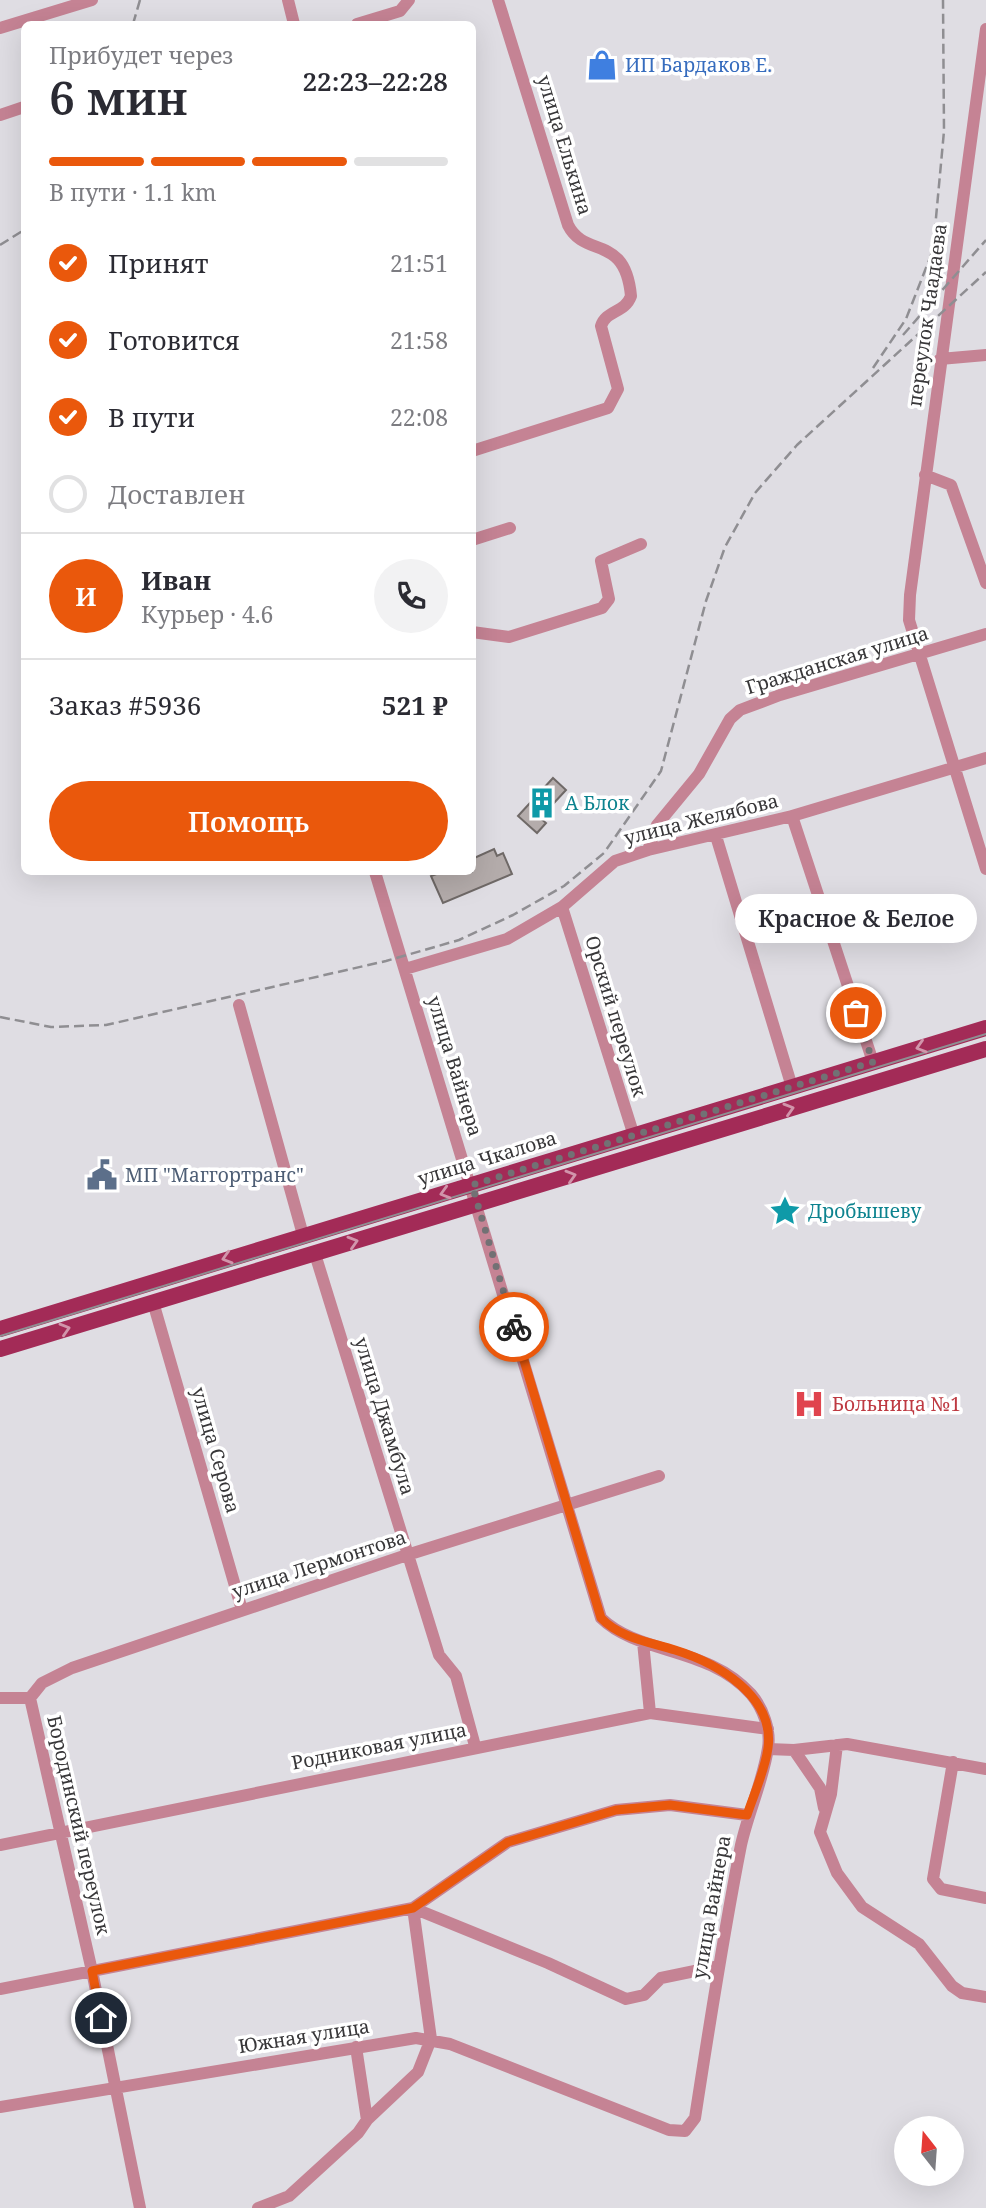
<!DOCTYPE html>
<html lang="ru">
<meta charset="utf-8">
<style>
body{margin:0;font-family:"Noto Serif",serif;background:#f2f2f3;color:#2b2b33;height:100vh;display:flex;flex-direction:column;font-size:26px;white-space:nowrap}
*{box-sizing:border-box;margin:0}
p{font-size:23px;color:#7c7c81}
.icon{flex:none;width:38px;height:38px;fill:none;stroke:currentColor;stroke-width:2;stroke-linecap:round;stroke-linejoin:round}
.map{position:relative;flex:1;overflow:hidden}
.side{position:absolute;left:21px;top:21px;width:455px;height:854px;display:flex;flex-direction:column;background:#fff;border-radius:10px;box-shadow:0 7px 28px #0002}
.side>*{flex:none}
.needle{width:46px;rotate:343deg}
.tools{position:absolute;left:894px;top:2116px;display:grid;gap:14px}
.tools a{display:grid;place-items:center;width:70px;height:70px;border-radius:50%;background:#fff;box-shadow:0 7px 28px #0002;font-size:35px}
.pin{position:absolute;display:grid;place-items:center;width:60px;height:60px;color:#fff;margin:-30px;border:4px solid #fff;border-radius:50%;box-shadow:0 2px 7px #0007}
.courier{position:absolute;display:grid;place-items:center;width:70px;height:70px;margin:-35px;border:5px solid #ea580c;border-radius:50%;background:#fff;color:#222;box-shadow:0 2px 9px #0007}
.bubble{position:absolute;height:49px;border-radius:24px;background:#fff;box-shadow:0 7px 28px #0002;font-size:23px;font-weight:600;line-height:49px;text-align:center}
.head em{font-style:normal;font-weight:600}
.head div{display:flex;flex-direction:column-reverse}
.head{display:flex;align-items:center;justify-content:space-between;height:119px;padding:0 28px}
h1{font-size:46px;font-weight:600;line-height:52px}
.bar{display:grid;grid-template-columns:repeat(4,1fr);gap:10px 7px;align-content:center;height:84px;padding:0 28px}
.bar i{height:9px;border-radius:5px;background:#e1e1e2}
.bar .current{background:#ea580c}
.bar p{grid-column:span 4}
.line{display:flex;align-items:center;gap:18px;padding:0 28px;border-top:2px solid #e1e1e2}
.line div{flex:1}
.round{display:grid;place-items:center;flex:none;width:74px;height:74px;border-radius:37px;background:#f2f2f3}
ol{padding:0 28px;list-style:none}
li{display:flex;align-items:center;gap:21px;height:77px}
li p{margin-inline-start:auto}
li .icon{padding:7px;border-radius:50%;background:#ea580c;color:#fff;stroke-width:4}
li:last-child{color:#7c7c81}
li i{width:38px;height:38px;border:4px solid #e1e1e2;border-radius:50%}
.action{display:flex;gap:14px;margin-top:auto;padding:14px 28px}
.action a{flex:1;height:80px;border-radius:42px;background:#ea580c;color:#fff;font-size:28px;font-weight:600;line-height:80px;text-align:center}
.map>svg:first-child{display:block}
</style>
<div class="map">
<svg width="986" height="2208" viewBox="0 0 986 2208">
<rect width="100%" height="100%" fill="#dfdde3"/>
<path fill="#b4acab" stroke="#6f6967" stroke-width="2" d="M553,778L566,790L540,818L546,823L537,833L518,816Z
M494,849L497,856L503,853L512,874L443,903L431,876L442,872H472V859Z"/>
<g fill="none" stroke-linecap="round" stroke-linejoin="round">
<path stroke="#c58394" stroke-width="12" d="M288,0L294,24
M357,24L400,11L409,0
M0,28L92,0
M986,29L910,595L909,620L986,869
M0,115L24,107
M940,359L986,355
M472,451L608,408L618,389L601,326C606,310 625,313 631,296C625,233 585,259 568,225L498,0
M925,475L951,485L986,583
M472,540L510,528
M472,632L509,637L602,608L609,599L601,561L641,544
M792,816L873,1062
M716,836L792,1087
M648,850L657,825L699,774L730,719L740,710L780,695L986,634
M562,907L634,1136
M405,969L507,939L562,907L615,861L648,850L792,816L986,758
M239,1005L303,1235
M315,1254L439,1655L456,1676L475,1746
M153,1302L242,1610
M643,1642L650,1713
M0,1698H30L42,1683L72,1668L407,1555L659,1476
M30,1698L92,1971L140,2208
M837,1745L831,1794L820,1832L837,1873L862,1907L919,1944L952,1986L962,1993L986,1997
M768,1749L794,1750L847,1744L986,1769
M794,1750L820,1788L824,1808
M953,1762L933,1879L941,1889L986,1898
M0,1845L650,1713L768,1729
M413,1908L548,1963L626,1999L644,1995L661,1978L719,1966
M0,1989L413,1908L508,1842L616,1810L670,1805L747,1815
M0,2107L416,2038L450,2044L669,2130L685,2131L695,2118C709,2027 723,1936 741,1845C748,1813 763,1781 768,1748C771,1730 763,1708 751,1694C708,1646 639,1655 601,1618L375,872
M367,2120L418,2072L431,2039L413,1908
M258,2208L289,2196L358,2133L367,2120L356,2047"/>
<path stroke="#a32b57" stroke-width="16" d="M0,1329L986,1028
M0,1349L986,1049"/>
<path stroke="#8f8e92" stroke-width="2" d="M0,1336L986,1034"/>
<path stroke="#8f8e92" stroke-width="2.5" stroke-dasharray="10 5" stroke-linecap="butt" d="M133,24L140,0
M0,245L24,230
M903,335L986,240
M873,368L906,319L933,250L944,131L943,0
M0,1017L51,1027L106,1025L386,961L459,940L513,915L564,886L604,853L661,771L706,601L725,547L755,493L797,445L986,272"/>
</g>
<defs><path id="oneway-chevron" d="M-2-3.5L2.5 0L-2 3.5" fill="none" stroke-width="1.6" stroke-linecap="round" stroke-linejoin="round" transform="scale(1.75)"/></defs>
<g stroke="#d195ab">
<use href="#oneway-chevron" transform="translate(921 1047) rotate(163)"/>
<use href="#oneway-chevron" transform="translate(789 1109) rotate(-17)"/>
<use href="#oneway-chevron" transform="translate(571 1176) rotate(-17)"/>
<use href="#oneway-chevron" transform="translate(445 1193) rotate(164)"/>
<use href="#oneway-chevron" transform="translate(353 1242) rotate(-17)"/>
<use href="#oneway-chevron" transform="translate(227 1258) rotate(163)"/>
<use href="#oneway-chevron" transform="translate(65 1329) rotate(-17)"/>
</g>
<g fill="none" stroke-linecap="round" stroke-linejoin="round">
<path stroke="#727174" stroke-width="7" stroke-dasharray="0 12.6" d="M514,1327L472,1185L873,1062L856,1013"/>
<path stroke="#ea580c" stroke-width="9" d="M101,2018L92,1971L413,1908L508,1842L616,1810L670,1805L747,1815C754,1794 765,1770 768,1748C775,1696 717,1663 675,1650C650,1642 620,1638 601,1618L514,1327"/>
</g>
<defs>
<g id="shop-bare" transform="scale(2.415)"><path d="M-5-2.5h2.3a2.7 3.5 0 0 1 5.4 0H5L5.5 6h-11ZM-1.5-2.5h3a1.5 2.3 0 0 0-3 0Z" fill="#3f7fe0" stroke="#fff" stroke-width="2.5" paint-order="stroke"/></g>
<g id="building-bare" transform="scale(2.415)"><path d="M-4-6H4V6H1V3H-1V6H-4ZM-2.5-4.3h1.7v1.8h-1.7ZM.8-4.3h1.7v1.8H.8ZM-2.5-1h1.7V.8h-1.7ZM.8-1h1.7V.8H.8Z" fill="#0f9aa8" stroke="#fff" stroke-width="2.5" paint-order="stroke"/></g>
<g id="civic-bare" transform="scale(2.415)"><path d="M-.6-6.5H3V-4.5H.6V-3L4-1V1h2V6H-6V1h2V-1L-.6-3ZM-1.2 2.5V6h2.4V2.5Z" fill="#5c6f8a" stroke="#fff" stroke-width="2.5" paint-order="stroke"/></g>
<g id="sight-bare" transform="scale(2.415)"><path d="M0-6L1.8-2.2L6-1.7L2.9 1.2L3.7 5.4L0 3.3L-3.7 5.4L-2.9 1.2L-6-1.7L-1.8-2.2Z" fill="#0f9aa8" stroke="#fff" stroke-width="2.5" paint-order="stroke"/></g>
<g id="hospital-bare" transform="scale(2.415)"><path d="M-5-5h3v3.5h4V-5h3V5h-3V1.5h-4V5h-3Z" fill="#e0444e" stroke="#fff" stroke-width="2.5" paint-order="stroke"/></g>
</defs>
<g fill-rule="evenodd">
<use href="#shop-bare" x="602" y="65"/>
<use href="#building-bare" x="542" y="803"/>
<use href="#civic-bare" x="102" y="1175"/>
<use href="#sight-bare" x="785" y="1211"/>
<use href="#hospital-bare" x="809" y="1404"/>
</g>
<g text-anchor="middle" stroke-width="7" stroke-linejoin="round" paint-order="stroke">
<g font-size="19" fill="#366cbe" stroke="#fff" text-anchor="start">
<text x="625" y="72">ИП Бардаков Е.</text>
</g>
<g font-size="19" fill="#383739" stroke="#fff">
<text transform="translate(565 145) rotate(73)" y="7">улица Елькина</text>
<text transform="translate(927 315) rotate(-82)" y="7">переулок Чаадаева</text>
<text transform="translate(837 660) rotate(-17)" y="7">Гражданская улица</text>
<text transform="translate(701 819) rotate(-14)" y="7">улица Желябова</text>
<text transform="translate(616 1016) rotate(73)" y="7">Орский переулок</text>
<text transform="translate(455 1066) rotate(73)" y="7">улица Вайнера</text>
<text transform="translate(487 1158) rotate(-17)" y="7">улица Чкалова</text>
<text transform="translate(385 1416) rotate(73)" y="7">улица Джамбула</text>
<text transform="translate(216 1450) rotate(74)" y="7">улица Серова</text>
<text transform="translate(319 1564) rotate(-18)" y="7">улица Лермонтова</text>
<text transform="translate(379 1746) rotate(-11)" y="7">Родниковая улица</text>
<text transform="translate(79 1825) rotate(77)" y="7">Бородинский переулок</text>
<text transform="translate(711 1907) rotate(-80)" y="7">улица Вайнера</text>
<text transform="translate(304 2036) rotate(-9)" y="7">Южная улица</text>
</g>
<g font-size="19" fill="#0d838f" stroke="#fff" text-anchor="start">
<text x="565" y="810">А Блок</text>
<text x="808" y="1218">Дробышеву</text>
</g>
<g font-size="19" fill="#4e5e75" stroke="#fff" text-anchor="start">
<text x="125" y="1182">МП "Маггортранс"</text>
</g>
<g font-size="19" fill="#be3a42" stroke="#fff" text-anchor="start">
<text x="832" y="1411">Больница №1</text>
</g>
</g>
</svg>
<div class="tools">
<a><svg class="needle" viewBox="-14 -14 28 28"><path d="M0-13l5 13h-10z" fill="#e53935"/><path d="M0 13l5-13h-10z" fill="#7c7c81"/></svg></a>
</div>
<div class="pin" style="left:856px;top:1013px;background:#ea580c"><svg class="icon" aria-label="bag" viewBox="0 0 24 24"><path d="M5 8h14l-1 12H6zM9 8a3 3 0 0 1 6 0"/></svg></div>
<div class="pin" style="left:101px;top:2018px;background:#1f2937"><svg class="icon" aria-label="home" viewBox="0 0 24 24"><path d="M3 11l9-7 9 7M6 9v11h12V9"/></svg></div>
<div class="courier" style="left:514px;top:1327px"><svg class="icon" aria-label="bike" viewBox="0 0 24 24"><circle cx="6" cy="16" r="4"/><circle cx="18" cy="16" r="4"/><path d="M6 16l4-8h5l3 8M10 8l3 8H6M13 5h3"/></svg></div>
<div class="bubble" style="left:735px;top:894px;width:242px">Красное &amp; Белое</div>
<section class="side">
<div class="head"><div><h1>6 мин</h1><p>Прибудет через</p></div><em>22:23–22:28</em></div>
<div class="bar"><i class="current"></i><i class="current"></i><i class="current"></i><i></i><p>В пути · 1.1 km</p></div>
<ol>
<li><svg class="icon" aria-label="check" viewBox="0 0 24 24"><path d="M5 12l5 5 9-10"/></svg>Принят<p>21:51</p></li>
<li><svg class="icon" aria-label="check" viewBox="0 0 24 24"><path d="M5 12l5 5 9-10"/></svg>Готовится<p>21:58</p></li>
<li><svg class="icon" aria-label="check" viewBox="0 0 24 24"><path d="M5 12l5 5 9-10"/></svg>В пути<p>22:08</p></li>
<li><i></i>Доставлен</li>
</ol>
<div class="line" style="height:126px"><b class="round" style="background:#ea580c;color:#fff">И</b><div><b>Иван</b><p>Курьер · 4.6</p></div><a class="round"><svg class="icon" aria-label="phone" viewBox="0 0 24 24"><path d="M5 4h4l2 5-3 2q2 4 5 5l2-3 5 2v4C11 20 4 13 5 4z"/></svg></a></div>
<div class="line" style="height:91px"><div>Заказ #5936</div><b>521 ₽</b></div>
<div class="action"><a>Помощь</a></div>
</section>
</div>
